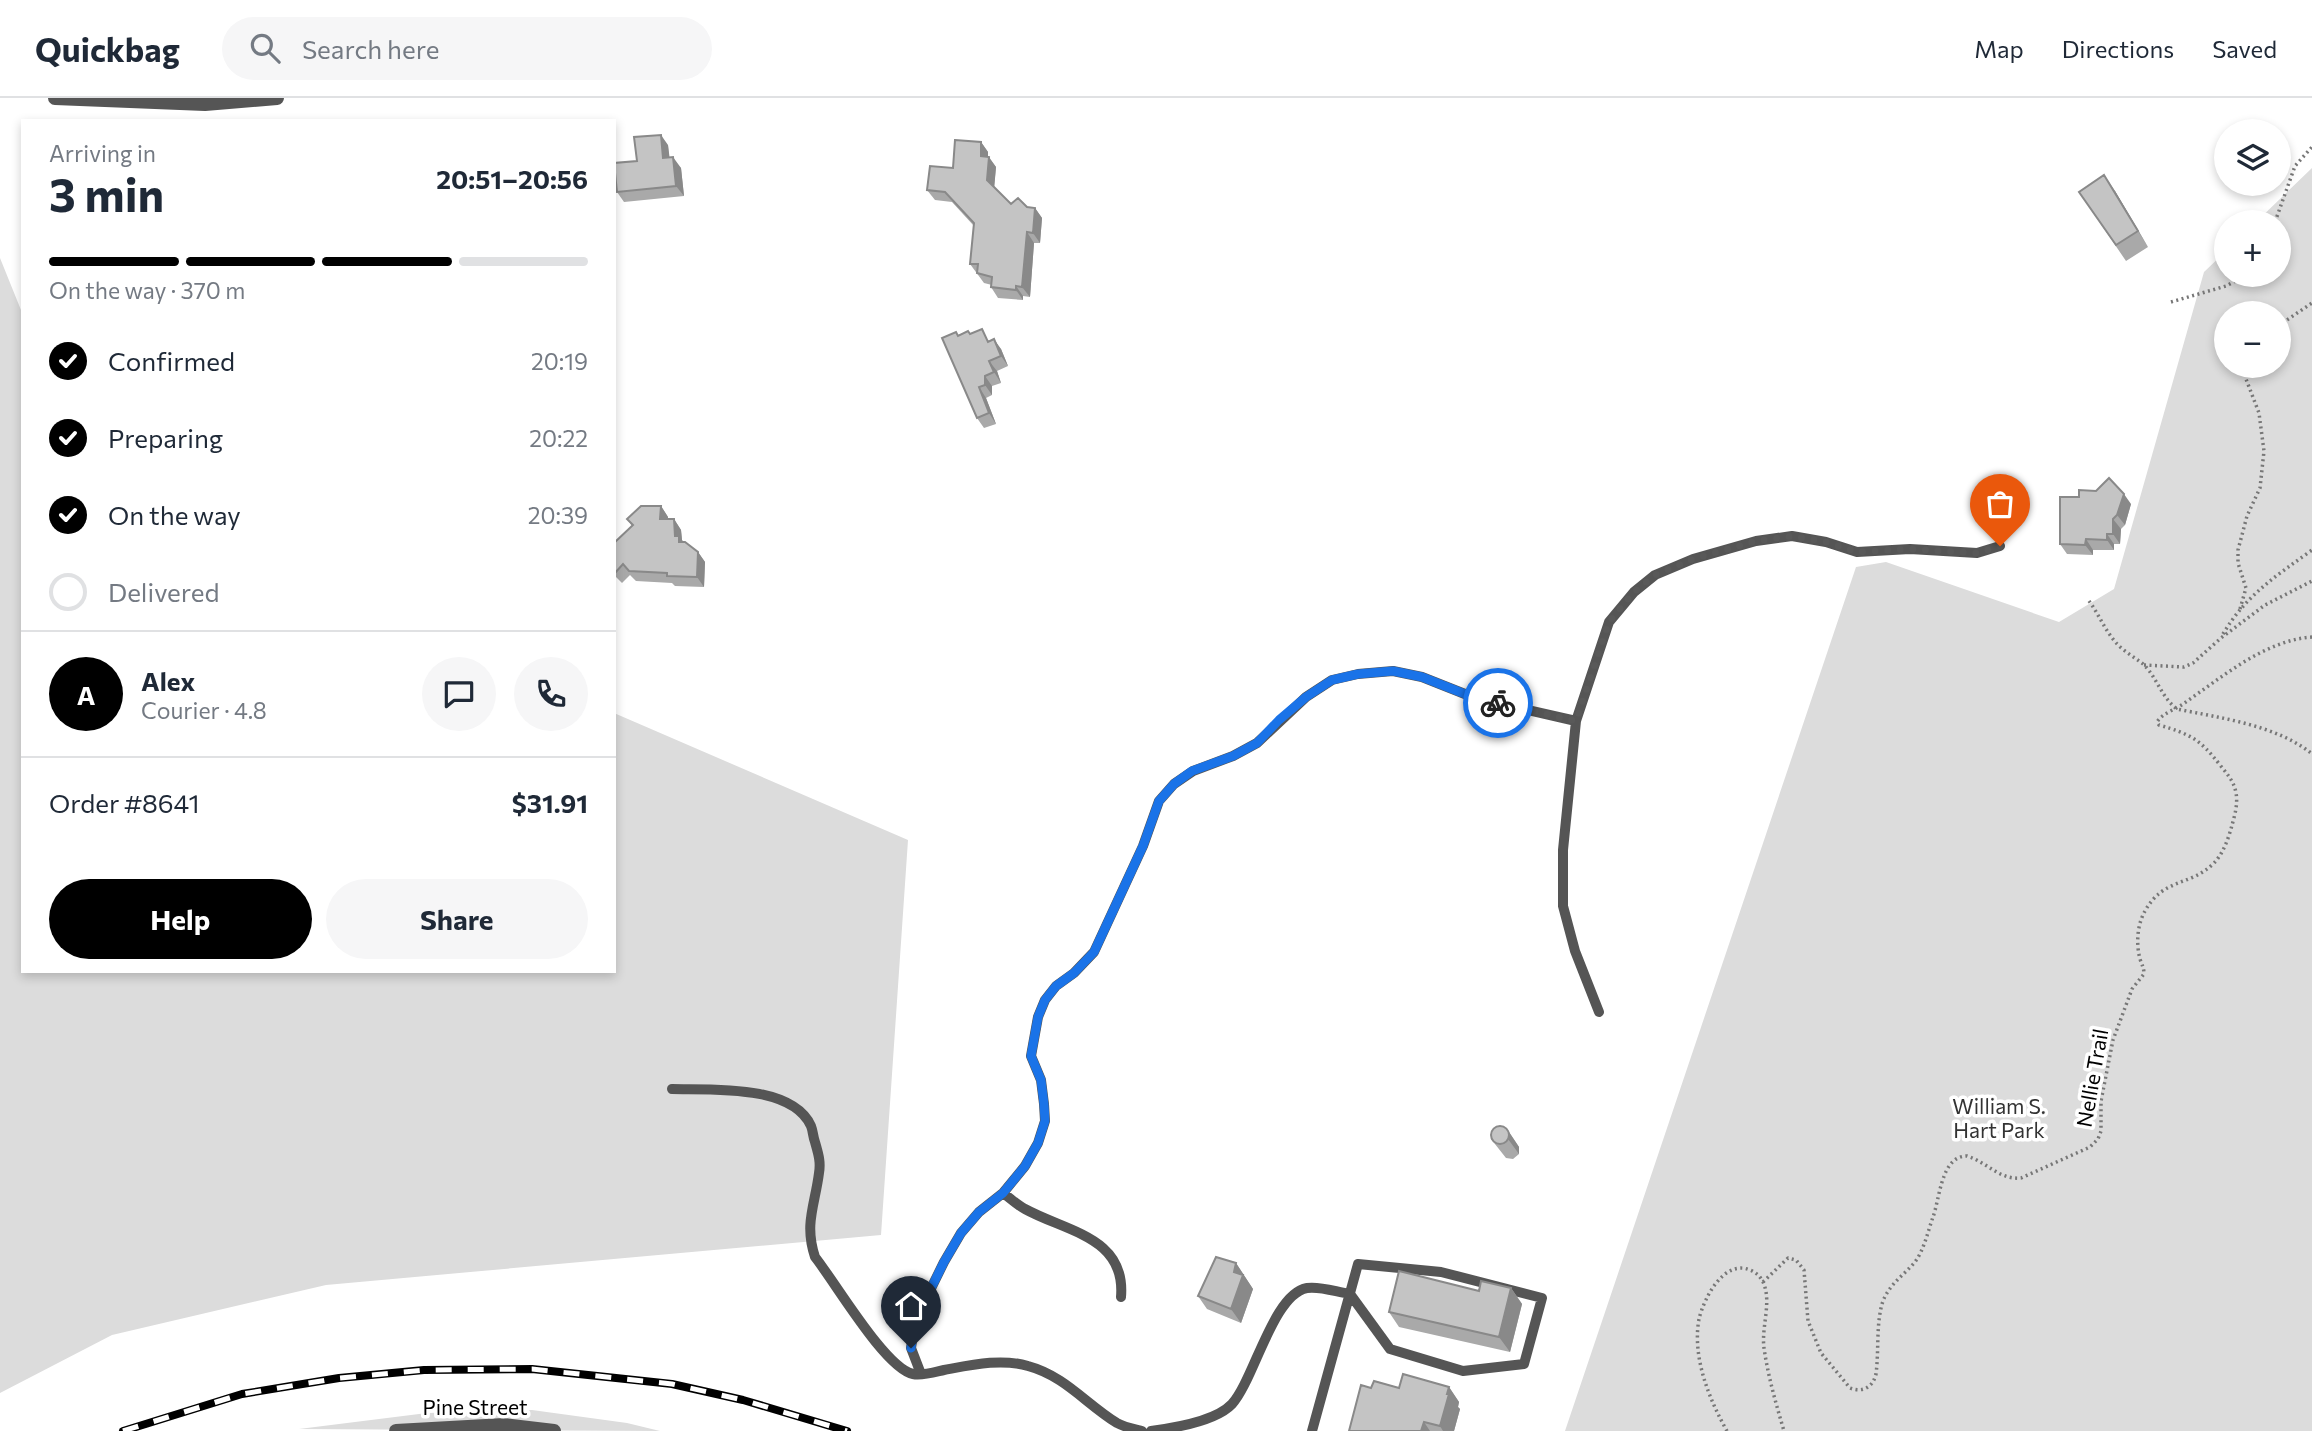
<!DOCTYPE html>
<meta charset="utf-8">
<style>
body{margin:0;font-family:Commissioner,sans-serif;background:#f6f6f7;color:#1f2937;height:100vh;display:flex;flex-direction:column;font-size:26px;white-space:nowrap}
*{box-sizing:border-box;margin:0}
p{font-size:23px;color:#747a83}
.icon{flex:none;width:38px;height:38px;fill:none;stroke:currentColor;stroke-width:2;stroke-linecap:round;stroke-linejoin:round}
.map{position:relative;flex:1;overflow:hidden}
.panel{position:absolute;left:21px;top:21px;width:595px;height:854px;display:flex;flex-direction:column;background:#fff;border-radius:0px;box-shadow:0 4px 10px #0003}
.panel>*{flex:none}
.tools{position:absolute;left:2214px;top:21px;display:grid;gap:14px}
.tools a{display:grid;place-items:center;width:77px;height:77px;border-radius:50%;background:#fff;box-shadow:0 4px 10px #0003;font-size:35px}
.pin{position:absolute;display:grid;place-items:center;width:60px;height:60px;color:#fff;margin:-72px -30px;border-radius:50% 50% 50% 0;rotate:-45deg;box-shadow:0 0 7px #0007}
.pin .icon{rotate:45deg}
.courier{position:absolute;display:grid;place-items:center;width:70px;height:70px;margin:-35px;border:5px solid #1a73e8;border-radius:50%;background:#fff;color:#222;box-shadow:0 2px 9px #0007}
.headline em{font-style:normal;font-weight:700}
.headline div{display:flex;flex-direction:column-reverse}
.headline{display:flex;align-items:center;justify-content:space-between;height:119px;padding:0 28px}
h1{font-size:46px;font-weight:700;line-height:52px}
.bar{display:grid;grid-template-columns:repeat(4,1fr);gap:10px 7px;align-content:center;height:84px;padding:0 28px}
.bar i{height:9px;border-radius:5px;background:#e0e1e3}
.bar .selected{background:#000}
.bar p{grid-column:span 4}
.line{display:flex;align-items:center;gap:18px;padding:0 28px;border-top:2px solid #e0e1e3}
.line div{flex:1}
.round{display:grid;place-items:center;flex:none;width:74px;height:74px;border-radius:37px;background:#f6f6f7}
ol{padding:0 28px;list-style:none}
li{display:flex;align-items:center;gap:21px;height:77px}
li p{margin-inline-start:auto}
li .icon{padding:7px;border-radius:50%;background:#000;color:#fff;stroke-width:4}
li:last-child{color:#747a83}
li i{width:38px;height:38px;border:4px solid #e0e1e3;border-radius:50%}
.button{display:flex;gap:14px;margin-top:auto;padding:14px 28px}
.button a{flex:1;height:80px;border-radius:42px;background:#000;color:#fff;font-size:28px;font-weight:700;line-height:80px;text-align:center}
.button a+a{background:#f6f6f7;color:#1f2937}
header{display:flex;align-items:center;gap:42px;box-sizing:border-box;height:98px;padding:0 35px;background:#fff;border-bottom:2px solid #e0e1e3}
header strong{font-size:33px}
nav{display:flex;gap:38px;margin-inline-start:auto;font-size:24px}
.search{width:490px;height:63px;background:#f6f6f7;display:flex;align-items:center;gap:18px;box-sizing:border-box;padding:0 24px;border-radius:38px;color:#747a83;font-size:26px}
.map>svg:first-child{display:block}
</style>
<header>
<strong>Quickbag</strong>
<div class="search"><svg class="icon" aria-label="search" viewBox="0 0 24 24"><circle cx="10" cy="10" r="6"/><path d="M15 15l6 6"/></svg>Search here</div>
<nav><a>Map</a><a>Directions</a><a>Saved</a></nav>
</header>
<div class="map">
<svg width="2312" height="1333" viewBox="0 0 2312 1333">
<rect width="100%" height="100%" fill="#fff"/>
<path fill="#dcdcdc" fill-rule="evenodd" d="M2312,70V1333H1565L1856,469L1886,464L2059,524L2114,491L2204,174L2226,153V177H2278V124H2256ZM2226,215H2278V268H2226Z
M0,160L23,217V873H614V615L908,742L881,1137L326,1187L112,1237L0,1295Z
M532,1312L627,1325L660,1333L299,1331L427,1315Z"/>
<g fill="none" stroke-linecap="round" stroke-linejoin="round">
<path stroke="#777" stroke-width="3.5" stroke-dasharray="2 3.5" stroke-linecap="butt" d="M2275,124L2295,68L2312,49
M2171,204L2226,188L2247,177
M2278,228L2312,205
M2089,503C2098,515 2104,530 2113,541C2121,552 2133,558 2143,566C2157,579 2161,599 2177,611C2220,620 2277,627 2312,656
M2240,511L2246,490L2238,465V452L2247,418L2260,390L2264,353L2259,315L2246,281L2248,268
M2223,536C2246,497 2276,478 2312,452
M2144,567L2184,569L2193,565L2221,540L2265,507L2312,483
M1763,1184L1788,1160L1796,1162L1804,1172L1808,1223L1821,1255L1850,1290C1863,1295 1873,1289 1876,1276C1879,1253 1876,1228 1882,1206C1888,1187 1903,1178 1915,1164C1924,1152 1928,1133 1933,1119C1940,1100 1941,1058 1967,1058C1987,1064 1999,1082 2021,1080L2090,1049L2098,1041L2101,1033V1003L2113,942L2132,891L2144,876C2144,870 2142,867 2140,861C2136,846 2137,827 2145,813C2164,779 2190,789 2214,765C2223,756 2229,739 2232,727C2235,717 2238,705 2236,695C2234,683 2227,676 2220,667C2200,641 2190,636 2159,627L2157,624C2163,615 2174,612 2183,606C2221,580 2265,542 2312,539
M1727,1333C1709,1301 1692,1259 1699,1221C1704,1200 1724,1161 1750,1172C1755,1174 1759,1177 1762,1182C1773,1202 1761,1228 1764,1250C1768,1278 1776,1306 1784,1333"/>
<path stroke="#555" stroke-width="10" d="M1599,914L1575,853L1563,808V752L1576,623L1609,524L1634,494L1655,477L1693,461L1756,443L1792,438L1826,444L1857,454L1910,451L1977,455L2000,448
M672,991C710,992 792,986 811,1028C813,1033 813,1039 815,1044C818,1055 821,1063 819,1075C815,1107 804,1126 815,1159C835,1184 885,1270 913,1276C922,1278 935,1274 944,1272C971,1267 1001,1260 1028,1268C1065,1278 1086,1306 1117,1325C1124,1329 1134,1331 1142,1333
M1003,1095C1010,1100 1017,1107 1025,1111C1067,1134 1126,1139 1121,1199
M921,1276L911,1250L915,1223L944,1164L961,1135L979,1114L1003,1095L1025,1068L1038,1045L1045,1023L1044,1006L1041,982L1031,958L1038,919L1045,902L1056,888L1074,875L1094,854L1143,748L1159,703L1174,686L1193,673L1233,658L1257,645L1306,599L1332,582L1358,576L1393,573L1422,579L1475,600L1576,623
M1151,1333C1174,1330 1216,1323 1232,1306C1254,1282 1273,1196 1307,1190C1321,1188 1336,1194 1350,1196L1390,1251L1463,1273L1524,1266L1542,1200L1441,1174L1358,1166L1312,1333"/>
<path stroke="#555" stroke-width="14" d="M55,0L205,6L277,0
M396,1333L504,1327L554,1333"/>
<g stroke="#000" stroke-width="8">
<path id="rail" d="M123,1333L242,1296L339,1280L424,1272L532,1271L672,1286L743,1302L847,1333"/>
</g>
<use href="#rail" stroke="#fff" stroke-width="5" stroke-dasharray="16" stroke-linecap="butt"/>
</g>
<path fill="#a9a9a9" d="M981,44L988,54V59L996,69L994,89L1011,106L1035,110L1042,120L1040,145H1034L1030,199L1023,198V202L998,200L991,189L992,187L984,185L970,166L974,128L952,104L935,102L927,92L953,70Z
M668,47L669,60L681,70L684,98L624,104L617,94L637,63Z
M2115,93L2148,149L2126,163L2079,94Z
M968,233L970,236L990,243L1001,251L1008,268L997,273L1001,285L992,288V297L986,300L996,326L984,330L977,320L958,237Z
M2079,399L2131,406L2125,427L2121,431L2120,446H2114V452H2093V457L2067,456L2060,446Z
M661,408L668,419V421H674L681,432L682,442L683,444L698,454L705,464L704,489L675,488L672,485L636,483L630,477L622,485L614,477V445L632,428L627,421Z
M1509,1034L1519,1049V1056L1513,1061L1506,1060L1491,1041Z
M1236,1165L1253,1191L1241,1225L1207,1211L1198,1198Z
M1511,1190L1522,1206L1510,1254L1399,1229L1389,1214L1479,1193Z
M1449,1289L1459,1304L1458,1309L1460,1311L1454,1333H1349L1371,1290Z"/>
<path fill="#898989" d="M661,37L668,47L671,71L663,60Z
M981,44L988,54V64L989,59L996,69L994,92L987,82L981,58Z
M673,59L681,70L684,98L676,88Z
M2104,77L2115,93L2148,149L2138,133Z
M1035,110L1042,120L1040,145L1033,135Z
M1027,134L1034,145L1030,199L1022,189Z
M1016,188L1023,198V202L1016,192Z
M994,241L1001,251L1008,268L1001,258Z
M989,263L997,273L1001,285L994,274Z
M985,278L992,288V297L985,287Z
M979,289L986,300L996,326L989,315Z
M2124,396L2131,406L2125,427L2117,417Z
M661,408L668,419L667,431L660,421Z
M674,421L681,432L682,442L686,448L679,443L675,438Z
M2113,421L2121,431L2120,446L2113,436Z
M2107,436L2114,446V452L2107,442Z
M2086,441L2093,452V457L2085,447Z
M698,454L705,464L704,489L697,479Z
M1509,1034L1519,1049V1056L1508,1041Z
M1236,1165L1253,1191L1241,1225L1231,1211L1234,1174Z
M1511,1190L1522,1206L1510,1254L1499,1239Z
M1449,1289L1459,1304L1458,1309L1460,1311L1454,1333H1443L1440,1328Z
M1424,1324L1430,1333H1421Z"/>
<path fill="#c4c4c4" stroke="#898989" stroke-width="2" d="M661,37L663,60L673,59L676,88L617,94L614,65L637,63L634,39Z
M955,42L981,44V58L989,59L987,82L1011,106L1018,100L1027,109L1035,110L1033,135L1027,134L1022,189L1016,188V192L991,189L992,179L977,175L978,166H970L974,125L945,94L927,92L930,68L953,70Z
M2104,77L2138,133L2116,147L2079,94Z
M982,231L988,244L994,241L1001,258L989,263L994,274L985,278V287L979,289L989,315L977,320L942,240L956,234L958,238L968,233L970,236Z
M2109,380L2124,396L2117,417L2113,421V436H2107V442L2086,441L2085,447L2060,446V399H2079V392L2096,393Z
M641,408H661L660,421H674L675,438H679V444H685L698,454L697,479L667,478V475L629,473L623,466L615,475L614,474V445L633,427L627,421Z
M1491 1037a9 9 0 1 1 18 0a9 9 0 1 1-18 0Z
M1216,1159L1236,1165L1234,1174L1243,1177L1231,1211L1198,1198Z
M1399,1173L1479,1193L1481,1183L1511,1190L1499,1239L1389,1214Z
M1403,1276L1449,1289L1447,1296H1449L1440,1328L1424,1324L1421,1333H1349L1361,1287L1371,1290L1374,1283L1399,1290Z"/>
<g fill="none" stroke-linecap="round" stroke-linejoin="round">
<path stroke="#595959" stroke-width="7" stroke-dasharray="0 12.6" d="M1498,605L1576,623L1609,524L1634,494L1655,477L1693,461L1756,443L1792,438L1826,444L1857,454L1910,451L1977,455L2000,448"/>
<path stroke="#1a73e8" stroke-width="9" d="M911,1250L915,1223L944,1164L961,1135L979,1114L1003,1095L1025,1068L1038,1045L1045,1023L1044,1006L1041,982L1031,958L1038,919L1045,902L1056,888L1074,875L1094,854L1143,748L1159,703L1174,686L1192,673L1233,658L1257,645L1279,622L1306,599L1332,582L1358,576L1393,573L1422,579L1475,600L1498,605"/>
</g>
<g text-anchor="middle" stroke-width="7" stroke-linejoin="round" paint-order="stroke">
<g font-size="21" fill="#000" stroke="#fff">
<text transform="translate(2093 980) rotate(-80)" y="7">Nellie Trail</text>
<text x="475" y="1317">Pine Street</text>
</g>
<g font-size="21" fill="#333" stroke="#fff">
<text x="1999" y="1016">William S.<tspan x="1999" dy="24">Hart Park</tspan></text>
</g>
</g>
</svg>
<div class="tools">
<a><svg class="icon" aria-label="layers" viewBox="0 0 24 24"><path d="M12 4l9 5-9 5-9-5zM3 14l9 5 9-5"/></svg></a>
<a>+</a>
<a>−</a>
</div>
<div class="pin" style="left:2000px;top:448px;background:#ea580c"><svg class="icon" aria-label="bag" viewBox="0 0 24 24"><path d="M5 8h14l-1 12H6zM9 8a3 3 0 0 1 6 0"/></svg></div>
<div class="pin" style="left:911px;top:1250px;background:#1f2937"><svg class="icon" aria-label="home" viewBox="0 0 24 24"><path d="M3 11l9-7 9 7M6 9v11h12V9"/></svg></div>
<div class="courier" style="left:1498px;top:605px"><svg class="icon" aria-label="bike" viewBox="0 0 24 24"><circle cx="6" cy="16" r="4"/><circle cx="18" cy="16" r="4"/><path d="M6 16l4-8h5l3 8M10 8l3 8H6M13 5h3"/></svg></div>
<section class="panel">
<div class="headline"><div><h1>3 min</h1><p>Arriving in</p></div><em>20:51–20:56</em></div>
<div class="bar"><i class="selected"></i><i class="selected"></i><i class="selected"></i><i></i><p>On the way · 370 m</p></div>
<ol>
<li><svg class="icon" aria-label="check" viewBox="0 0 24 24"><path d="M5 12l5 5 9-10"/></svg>Confirmed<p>20:19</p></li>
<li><svg class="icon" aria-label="check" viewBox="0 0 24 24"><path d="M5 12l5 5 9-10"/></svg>Preparing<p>20:22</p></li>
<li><svg class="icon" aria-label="check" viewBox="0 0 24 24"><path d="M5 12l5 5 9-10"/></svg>On the way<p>20:39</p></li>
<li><i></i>Delivered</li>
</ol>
<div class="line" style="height:126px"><b class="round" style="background:#000;color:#fff">A</b><div><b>Alex</b><p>Courier · 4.8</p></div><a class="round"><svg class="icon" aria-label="chat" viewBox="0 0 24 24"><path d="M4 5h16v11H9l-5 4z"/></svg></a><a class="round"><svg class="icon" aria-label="phone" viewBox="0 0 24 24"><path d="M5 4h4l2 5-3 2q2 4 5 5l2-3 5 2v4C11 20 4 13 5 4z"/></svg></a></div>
<div class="line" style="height:91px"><div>Order #8641</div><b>$31.91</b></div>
<div class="button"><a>Help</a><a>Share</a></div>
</section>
</div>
